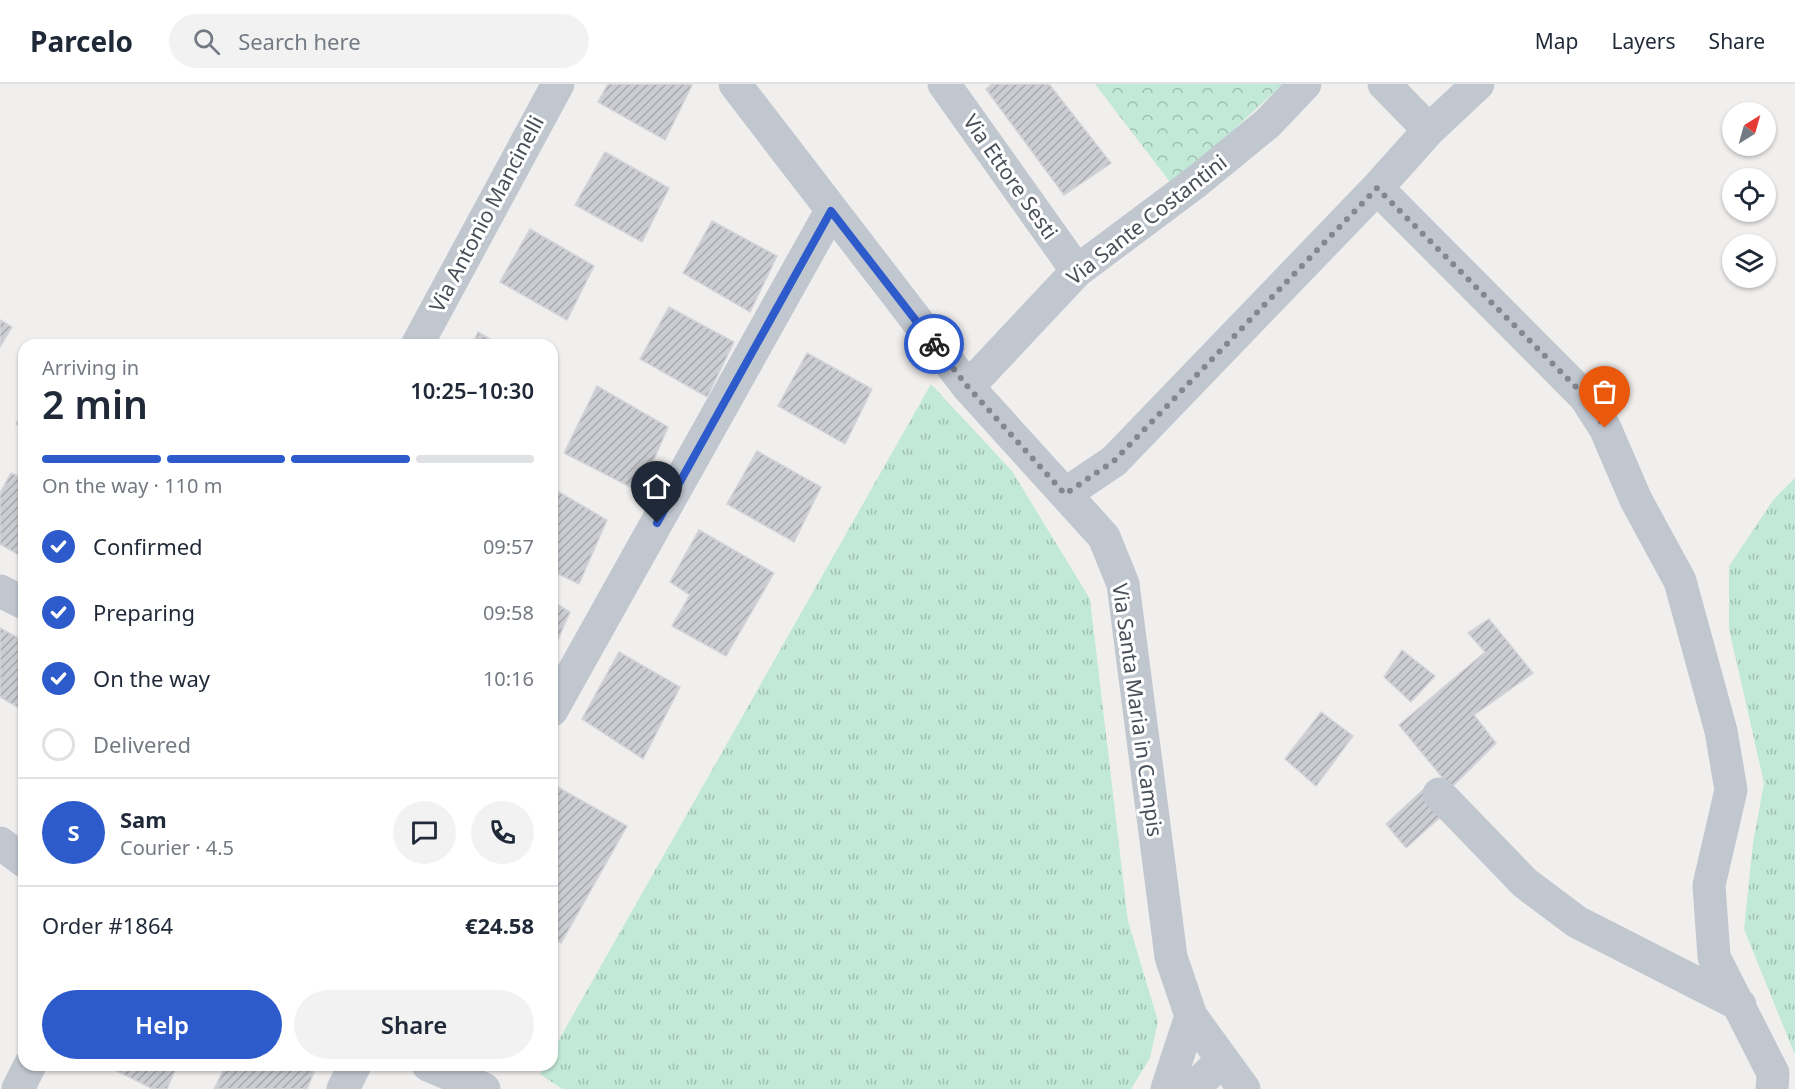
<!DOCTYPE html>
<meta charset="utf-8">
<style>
body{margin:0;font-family:"Noto Sans",sans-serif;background:#f2f2f3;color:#1f2937;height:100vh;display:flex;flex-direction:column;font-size:22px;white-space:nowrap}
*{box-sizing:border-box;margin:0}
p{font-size:20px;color:#747a83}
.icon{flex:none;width:33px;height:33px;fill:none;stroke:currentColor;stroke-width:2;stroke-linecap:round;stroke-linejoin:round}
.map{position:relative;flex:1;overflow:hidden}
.drawer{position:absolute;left:18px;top:255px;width:540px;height:732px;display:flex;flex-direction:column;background:#fff;border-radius:18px;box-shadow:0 2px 4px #0004}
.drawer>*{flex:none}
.needle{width:39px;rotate:37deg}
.fabs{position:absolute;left:1722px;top:18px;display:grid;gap:12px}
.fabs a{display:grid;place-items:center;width:54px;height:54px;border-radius:50%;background:#fff;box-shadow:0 2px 4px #0004;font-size:30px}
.pin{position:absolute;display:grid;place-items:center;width:51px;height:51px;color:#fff;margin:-62px -26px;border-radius:50% 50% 50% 0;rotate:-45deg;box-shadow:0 0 6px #0007}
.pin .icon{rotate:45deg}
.courier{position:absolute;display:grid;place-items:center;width:60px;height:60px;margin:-30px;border:4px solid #2e5bcb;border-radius:50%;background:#fff;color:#222;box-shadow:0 2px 8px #0007}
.summary em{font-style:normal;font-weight:600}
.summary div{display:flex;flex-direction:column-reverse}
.summary{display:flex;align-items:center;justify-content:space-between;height:102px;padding:0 24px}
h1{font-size:39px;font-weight:600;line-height:45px}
.bar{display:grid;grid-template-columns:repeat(4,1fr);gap:9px 6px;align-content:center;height:72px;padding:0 24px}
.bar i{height:8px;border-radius:4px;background:#e0e1e3}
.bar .on{background:#2e5bcb}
.bar p{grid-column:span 4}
.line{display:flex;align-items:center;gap:15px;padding:0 24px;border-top:2px solid #e0e1e3}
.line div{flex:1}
.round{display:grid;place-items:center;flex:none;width:63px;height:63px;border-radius:32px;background:#f2f2f3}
ol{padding:0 24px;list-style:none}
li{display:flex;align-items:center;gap:18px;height:66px}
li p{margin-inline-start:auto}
li .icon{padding:6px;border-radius:50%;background:#2e5bcb;color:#fff;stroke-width:4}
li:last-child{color:#747a83}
li i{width:33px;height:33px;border:3px solid #e0e1e3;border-radius:50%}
.cta{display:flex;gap:12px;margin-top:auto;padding:12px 24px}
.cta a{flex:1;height:69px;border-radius:36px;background:#2e5bcb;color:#fff;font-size:24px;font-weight:600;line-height:69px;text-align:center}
.cta a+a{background:#f2f2f3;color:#1f2937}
header{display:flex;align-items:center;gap:36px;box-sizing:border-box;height:84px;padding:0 30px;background:#fff;border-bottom:2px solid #e0e1e3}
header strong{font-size:28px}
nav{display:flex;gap:33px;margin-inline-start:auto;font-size:21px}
.search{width:420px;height:54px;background:#f2f2f3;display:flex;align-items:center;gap:15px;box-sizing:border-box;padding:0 21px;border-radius:33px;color:#747a83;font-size:22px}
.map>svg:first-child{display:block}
</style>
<header>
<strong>Parcelo</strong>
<div class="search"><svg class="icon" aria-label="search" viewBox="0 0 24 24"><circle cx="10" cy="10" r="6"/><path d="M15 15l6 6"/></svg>Search here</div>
<nav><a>Map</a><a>Layers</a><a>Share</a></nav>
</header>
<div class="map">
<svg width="1795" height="1005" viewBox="0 0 1795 1005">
<defs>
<pattern id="grass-tufts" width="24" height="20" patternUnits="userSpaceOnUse" patternTransform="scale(1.5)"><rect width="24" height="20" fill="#c2e9d7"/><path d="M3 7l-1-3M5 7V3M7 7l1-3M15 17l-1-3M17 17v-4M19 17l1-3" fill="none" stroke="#a0bfb1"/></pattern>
<pattern id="park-crowns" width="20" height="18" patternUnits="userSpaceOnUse" patternTransform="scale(1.5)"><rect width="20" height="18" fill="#c2e9d7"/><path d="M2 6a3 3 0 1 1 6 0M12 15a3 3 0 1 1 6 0" fill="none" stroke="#a0bfb1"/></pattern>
<pattern id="building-hatch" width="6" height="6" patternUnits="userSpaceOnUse" patternTransform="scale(1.5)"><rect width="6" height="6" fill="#cccdd2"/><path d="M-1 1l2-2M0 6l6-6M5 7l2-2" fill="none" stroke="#a8a9ad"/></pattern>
</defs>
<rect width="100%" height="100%" fill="#f1efee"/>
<path fill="url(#grass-tufts)" d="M931,300L1012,387L1090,515L1128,837L1158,937L1150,974L1131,1005H562L540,990L545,981H552V968Z
M1795,394V971L1744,845L1753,759L1764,699L1729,545V482L1774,415Z"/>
<path fill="url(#park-crowns)" d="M1095,0H1283L1173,102Z"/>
<path fill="url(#building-hatch)" stroke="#d3d4d9" stroke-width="1.5" d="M608,0H689L692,1L665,56L598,18Z
M992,0H1049L1111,79L1064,111L986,5Z
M605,68L669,104L642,158L575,121Z
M712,137L777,172L750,228L683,189Z
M530,145L594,182L567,236L500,198Z
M669,223L734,258L707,313L640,275Z
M0,236L12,243L0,263Z
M478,248L500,261H472Z
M807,269L872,305L845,360L778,322Z
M597,302L668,343L640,408L564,369Z
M24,327V344L16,340Z
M757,367L821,403L794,458L727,420Z
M11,389L24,395V474L0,460V409Z
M552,404L607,436L579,500L552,487Z
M699,446L774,489L726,572L672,542L690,511L670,498Z
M552,517L570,528L552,569Z
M1489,535L1533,589L1474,631L1496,659L1451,704L1399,641L1485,568L1468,549Z
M0,544L24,557V627L0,613Z
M1402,566L1435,592L1411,618L1384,593Z
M619,568L680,603L643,675L582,635Z
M1321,628L1353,652L1316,702L1285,675Z
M554,701L627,742L561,859L552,854Z
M1425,704L1446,728L1406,764L1386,740Z
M105,981H177L167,1005H153Z
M226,981H302L314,988L307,1005H214Z"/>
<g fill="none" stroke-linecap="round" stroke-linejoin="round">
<path stroke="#c1c7cf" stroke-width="33" d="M735,0L968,303L1104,453L1123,500L1171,873L1191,932L1244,1005
M944,0L1077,187
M1384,0L1429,46L1377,104L1585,313L1605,344L1636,416L1680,497L1721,647L1731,706L1709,801L1714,873L1773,989L1772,1005
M1429,46L1478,0
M417,261L558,0
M968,303L1077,187L1196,98L1268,39L1305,0
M1065,410L1114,377L1377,104
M0,507L24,519
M552,626L831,127
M1439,710L1525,799L1577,838L1740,921
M0,759L24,777
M428,981L484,1005
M18,1005L30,981
M343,1005L355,981
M1167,1005L1191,932
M1193,1005L1222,976"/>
</g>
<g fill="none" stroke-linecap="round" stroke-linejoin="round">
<path stroke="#84878d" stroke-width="6" stroke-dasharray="0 10.8" d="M934,260L968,303L1065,410L1114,377L1377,104L1585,312L1605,344"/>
<path stroke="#2e5bcb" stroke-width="8" d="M657,439L831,127L934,260"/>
</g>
<g text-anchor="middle" stroke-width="6" stroke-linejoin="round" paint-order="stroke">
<g font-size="21" fill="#494f59" stroke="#fff">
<text transform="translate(1010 93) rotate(55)" y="7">Via Ettore Sesti</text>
<text transform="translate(487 130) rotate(-62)" y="7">Via Antonio Mancinelli</text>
<text transform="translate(1147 136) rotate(-38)" y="7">Via Sante Costantini</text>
<text transform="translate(1137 626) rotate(82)" y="7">Via Santa Maria in Campis</text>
</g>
</g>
</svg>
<div class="fabs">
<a><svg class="needle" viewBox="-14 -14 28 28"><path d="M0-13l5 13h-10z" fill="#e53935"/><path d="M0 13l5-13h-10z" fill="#747a83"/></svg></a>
<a><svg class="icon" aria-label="locate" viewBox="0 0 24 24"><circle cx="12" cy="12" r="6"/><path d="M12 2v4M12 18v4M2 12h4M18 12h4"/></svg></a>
<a><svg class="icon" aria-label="layers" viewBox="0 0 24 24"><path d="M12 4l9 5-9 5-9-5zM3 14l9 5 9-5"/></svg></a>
</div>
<div class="pin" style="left:1605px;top:344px;background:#ea580c"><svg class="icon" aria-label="bag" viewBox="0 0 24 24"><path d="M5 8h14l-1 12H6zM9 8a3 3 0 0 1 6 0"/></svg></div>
<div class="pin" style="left:657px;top:439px;background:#1f2937"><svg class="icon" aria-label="home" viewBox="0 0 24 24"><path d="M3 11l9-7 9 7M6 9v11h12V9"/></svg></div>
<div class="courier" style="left:934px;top:260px"><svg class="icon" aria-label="bike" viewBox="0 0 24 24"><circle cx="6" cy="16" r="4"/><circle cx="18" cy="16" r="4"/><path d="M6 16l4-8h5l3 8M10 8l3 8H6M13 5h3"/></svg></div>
<section class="drawer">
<div class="summary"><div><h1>2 min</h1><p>Arriving in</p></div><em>10:25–10:30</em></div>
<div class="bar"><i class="on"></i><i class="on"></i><i class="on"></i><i></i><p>On the way · 110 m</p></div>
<ol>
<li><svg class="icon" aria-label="check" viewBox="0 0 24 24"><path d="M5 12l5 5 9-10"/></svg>Confirmed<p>09:57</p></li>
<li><svg class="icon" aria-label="check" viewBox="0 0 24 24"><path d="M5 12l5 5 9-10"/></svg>Preparing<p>09:58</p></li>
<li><svg class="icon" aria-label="check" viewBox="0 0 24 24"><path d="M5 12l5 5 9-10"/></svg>On the way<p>10:16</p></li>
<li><i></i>Delivered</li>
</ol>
<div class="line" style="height:108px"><b class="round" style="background:#2e5bcb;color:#fff">S</b><div><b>Sam</b><p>Courier · 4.5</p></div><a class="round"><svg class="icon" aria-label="chat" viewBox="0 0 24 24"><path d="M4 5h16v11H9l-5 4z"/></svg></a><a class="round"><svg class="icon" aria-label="phone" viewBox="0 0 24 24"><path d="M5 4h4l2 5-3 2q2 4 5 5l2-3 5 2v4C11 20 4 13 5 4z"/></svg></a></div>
<div class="line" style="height:78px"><div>Order #1864</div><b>€24.58</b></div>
<div class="cta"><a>Help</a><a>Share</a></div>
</section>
</div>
